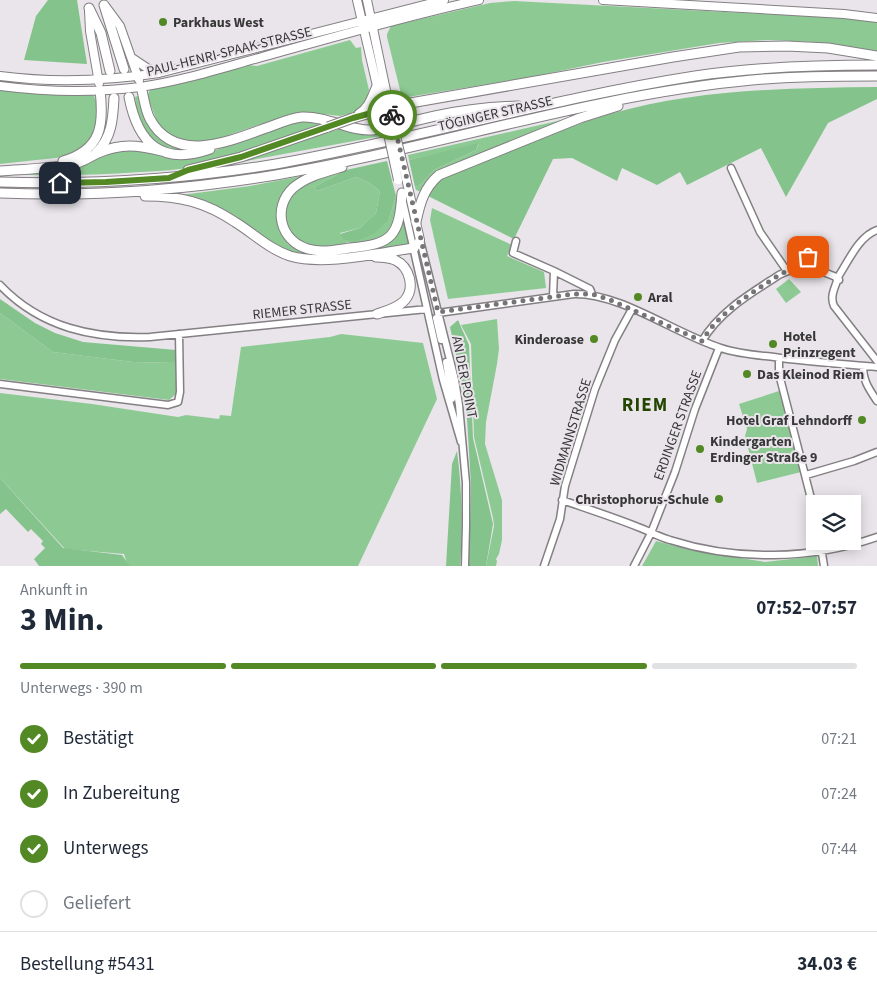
<!DOCTYPE html>
<html lang="de">
<meta charset="utf-8">
<style>
body{margin:0;font-family:"Source Sans 3",sans-serif;background:#f6f6f7;color:#1f2937;height:100vh;display:flex;flex-direction:column;font-size:19px;white-space:nowrap}
*{box-sizing:border-box;margin:0}
p{font-size:16px;color:#747a83}
.icon{flex:none;width:28px;height:28px;fill:none;stroke:currentColor;stroke-width:2;stroke-linecap:round;stroke-linejoin:round}
.map{position:relative;height:566px;overflow:hidden}
.sheet{display:flex;flex-direction:column;background:#fff;flex:1}
.sheet>*{flex:none}
.tools{position:absolute;left:806px;top:495px;display:grid;gap:10px}
.tools a{display:grid;place-items:center;width:55px;height:55px;border-radius:0px;background:#fff;box-shadow:0 2px 12px #0003;font-size:25px}
.pin{position:absolute;display:grid;place-items:center;width:42px;height:42px;color:#fff;margin:-21px;border-radius:10px;box-shadow:0 2px 8px #0006}
.courier{position:absolute;display:grid;place-items:center;width:50px;height:50px;margin:-25px;border:4px solid #528924;border-radius:50%;background:#fff;color:#222;box-shadow:0 1px 6px #0007}
.overview em{font-style:normal;font-weight:700}
.overview div{display:flex;flex-direction:column-reverse}
.overview{display:flex;align-items:center;justify-content:space-between;height:85px;padding:0 20px}
h1{font-size:32px;font-weight:700;line-height:38px}
.bar{display:grid;grid-template-columns:repeat(4,1fr);gap:8px 5px;align-content:center;height:60px;padding:0 20px}
.bar i{height:6px;border-radius:4px;background:#e0e1e3}
.bar .active{background:#528924}
.bar p{grid-column:span 4}
.line{display:flex;align-items:center;gap:12px;padding:0 20px;border-top:1px solid #e0e1e3}
.line div{flex:1}
ol{padding:0 20px;list-style:none}
li{display:flex;align-items:center;gap:15px;height:55px}
li p{margin-inline-start:auto}
li .icon{padding:5px;border-radius:50%;background:#528924;color:#fff;stroke-width:4}
li:last-child{color:#747a83}
li i{width:28px;height:28px;border:2px solid #e0e1e3;border-radius:50%}
.map>svg:first-child{display:block}
</style>
<div class="map">
<svg width="877" height="566" viewBox="0 0 877 566">
<rect width="100%" height="100%" fill="#e9e5ea"/>
<path fill="#8dca93" d="M514,1L843,18L877,21V51L815,42L768,40L719,43L603,62L531,77L402,98L387,37V34L391,26L490,3Z
M350,40L356,48L361,47L362,60L369,90L368,98L357,112L340,116L306,112L285,116L217,139L195,143L176,139L164,131L159,126L147,96L151,88L249,65L257,66Z
M0,89L49,94H93C97,101 97,106 97,113C97,136 86,150 64,157L0,164Z
M138,96C143,126 158,144 188,150C153,155 137,128 135,97Z
M566,119L433,176L424,185L421,192L416,190L415,187L420,185L434,170L476,150L479,144L409,160L408,155Z
M309,120L324,124C283,139 241,156 198,166C179,170 160,171 141,172C94,176 48,175 1,175L77,167C96,162 111,147 132,148C145,149 158,156 170,158C181,160 191,157 202,155L297,121Z
M343,128L380,132L381,136L230,164V163Z
M346,170L314,187L317,191L356,177L368,182L380,191L376,213L360,228L340,233L342,239L389,219L396,196C397,221 395,237 367,242C360,243 354,245 348,242C323,254 282,247 285,213C286,203 288,197 296,190C310,179 329,174 346,170Z
M302,176L292,183L279,199L276,213L279,230L288,244L305,252L383,245L404,214L409,243L404,246L326,255H304L285,250L181,195L250,186Z
M432,208L512,245L507,256L544,272L546,288L448,299L430,220Z
M789,279L801,292L786,303L776,289Z
M0,313L53,352L133,362L176,363V394L169,400L0,379Z
M497,319L499,349L497,364L486,422L485,444L502,500V540L499,554L496,559L497,561L496,566H486L494,526L493,518L474,437L471,344L461,325Z
M341,334L423,343L437,399L358,566H128L124,554L65,549L0,478V393L92,404L178,417L186,415L219,419L220,415L231,416L241,347L330,337Z
M779,391L801,472L757,483L745,436L747,429L739,404Z
M656,541L690,550L765,562L817,556L818,566H642Z"/>
<path fill="#84c38b" d="M48,0H77L87,64L24,60L36,16Z
M877,87V99L828,123L786,197L761,148L687,185L680,172L657,185L622,168L617,181L572,158L553,159L514,239L426,195L433,187L444,178C499,156 554,131 610,114C697,89 788,88 877,87Z
M479,143L476,150L434,170L420,185L415,187L409,160Z
M387,161L396,196L389,219L375,233L355,242L342,239L340,234L360,228L376,213L380,191L368,182L356,177L317,191L314,187L346,170Z
M0,299L35,323L55,333L83,342L176,350V363L133,362L53,352L0,313Z
M458,320L469,345L473,438L493,524L486,566H469L471,485L466,402L450,327Z
M457,451C462,489 463,528 460,566H446L452,464Z
M0,478L63,548L122,555L130,566H39L34,559L45,548L41,544L43,541L31,529L28,532L6,509L0,514Z"/>
<g fill="none" stroke-linecap="round" stroke-linejoin="round">
<g stroke="#837f83" stroke-width="9">
<path id="minor" d="M731,168L760,232L787,271
M403,202L443,380L461,442
M420,240L455,380L459,405L466,483V525L465,566
M516,241L513,253L554,271L553,297
M805,268L812,246
M554,271L590,289L592,294
M838,277C848,262 859,236 877,230
M837,281C834,290 830,297 834,306L877,361
M0,285C41,328 94,339 150,337L427,309
M438,313L574,294C621,293 675,334 721,348C738,354 756,355 774,357C808,362 843,364 877,367
M436,318L441,340
M702,341C720,311 750,294 779,275C801,264 815,268 836,277L837,281L839,280L838,277H836
M779,358V374L815,514
M446,362L452,399
M863,366C863,381 869,389 877,401
M0,384L168,405L178,402L180,392L179,334
M806,475L854,461L877,452
M562,500C588,509 613,517 638,527C649,531 659,537 670,540C736,561 811,560 877,537
M820,541L824,566
M544,566L560,519L565,486L595,389L615,340L632,309
M634,566L651,533L675,472L695,409L719,348"/>
</g>
<g stroke="#837f83" stroke-width="10">
<path id="major" d="M357,0L385,120
M367,0L392,119
M603,0L844,14L877,18
M106,7L120,26L139,80
M89,11L90,31L99,83
M132,58L147,68L158,73
M0,76C54,83 106,81 159,73L444,0
M0,86C46,92 94,93 140,87C182,81 222,68 262,57C334,37 406,16 479,0
M406,178L420,240L414,248"/>
</g>
<g stroke="#837f83" stroke-width="11">
<path id="highway" d="M104,5L124,69
M89,8L101,33L110,71
M141,87C144,97 145,110 150,119C175,165 230,141 266,128C278,124 290,118 302,117C328,116 348,131 372,130C393,128 415,120 435,116C462,110 490,107 518,106
M129,97C138,144 162,166 210,149
M359,114C370,107 372,97 377,86
M353,118L399,105L673,57L739,47L787,46L828,48L877,56
M96,153C112,138 113,118 114,98
M63,161C102,150 104,124 100,90
M342,167C325,172 307,176 293,188C272,208 280,241 308,249C321,253 336,250 350,248C393,244 399,236 402,193
M188,170L241,157L328,127
M0,171C25,169 52,169 77,163C85,161 91,156 98,153C122,143 137,145 162,151
M0,182C92,185 185,179 276,164C416,139 553,98 695,76C755,67 816,65 877,65
M0,193C92,197 185,190 276,175C435,148 590,95 752,80C793,76 836,76 877,76
M145,196C180,196 205,202 235,222C253,233 269,249 290,256C324,266 378,253 414,248
M416,222C420,203 424,188 439,175L580,118L618,106
M376,257C383,257 390,258 395,260C410,267 415,288 405,300C398,308 386,311 377,314"/>
</g>
<use href="#minor" stroke="#fff" stroke-width="6"/>
<use href="#major" stroke="#fff" stroke-width="8"/>
<use href="#highway" stroke="#fff" stroke-width="9"/>
<g stroke="#837f83" stroke-width="10" stroke-linecap="butt">
<path id="major-bridge" d="M392,119L406,178
M385,120L398,180"/>
</g>
<g stroke="#837f83" stroke-width="11" stroke-linecap="butt">
<path id="highway-bridge" d="M328,127L353,118"/>
</g>
<use href="#major-bridge" stroke="#fff" stroke-width="8"/>
<use href="#highway-bridge" stroke="#fff" stroke-width="9"/>
</g>
<g fill="none" stroke-linecap="round" stroke-linejoin="round">
<path stroke="#767476" stroke-width="5" stroke-dasharray="0 9" d="M392,115L438,312L574,294H592L608,299L702,341C720,311 751,294 779,275L787,271L805,268L808,257"/>
<path stroke="#528924" stroke-width="6" d="M60,183L106,182L169,178L188,170L241,157L353,118L390,108L392,115"/>
</g>
<g fill="#528924" stroke="#e9e5ea" stroke-width="2">
<circle cx="163" cy="22" r="5"/>
<circle cx="638" cy="297" r="5"/>
<circle cx="594" cy="339" r="5"/>
<circle cx="773" cy="344" r="5"/>
<circle cx="747" cy="374" r="5"/>
<circle cx="862" cy="420" r="5"/>
<circle cx="700" cy="449" r="5"/>
<circle cx="719" cy="499" r="5"/>
</g>
<g text-anchor="middle" stroke-width="4" stroke-linejoin="round" paint-order="stroke">
<g font-size="14" font-weight="bold" fill="#383738" stroke="#e9e5ea" text-anchor="start">
<text x="173" y="27">Parkhaus West</text>
<text x="648" y="302">Aral</text>
<text x="783" y="341">Hotel<tspan x="783" dy="16">Prinzregent</tspan></text>
<text x="584" y="344" text-anchor="end">Kinderoase</text>
<text x="757" y="379">Das Kleinod Riem</text>
<text x="852" y="425" text-anchor="end">Hotel Graf Lehndorff</text>
<text x="710" y="446">Kindergarten<tspan x="710" dy="16">Erdinger Straße 9</tspan></text>
<text x="709" y="504" text-anchor="end">Christophorus-Schule</text>
</g>
<g font-size="14" fill="#383738" stroke="#e9e5ea">
<text transform="translate(229 51) rotate(-14)" y="5">PAUL-HENRI-SPAAK-STRASSE</text>
<text transform="translate(495 113) rotate(-13)" y="5">TÖGINGER STRASSE</text>
<text transform="translate(302 309) rotate(-6)" y="5">RIEMER STRASSE</text>
<text transform="translate(465 377) rotate(79)" y="5">AN DER POINT</text>
<text transform="translate(677 425) rotate(-70)" y="5">ERDINGER STRASSE</text>
<text transform="translate(570 432) rotate(-73)" y="5">WIDMANNSTRASSE</text>
</g>
<g font-size="19" font-weight="bold" letter-spacing="1" fill="#234501" stroke="#e9e5ea">
<text x="645" y="411">RIEM</text>
</g>
</g>
</svg>
<div class="tools">
<a><svg class="icon" aria-label="layers" viewBox="0 0 24 24"><path d="M12 4l9 5-9 5-9-5zM3 14l9 5 9-5"/></svg></a>
</div>
<div class="pin" style="left:808px;top:257px;background:#ea580c"><svg class="icon" aria-label="bag" viewBox="0 0 24 24"><path d="M5 8h14l-1 12H6zM9 8a3 3 0 0 1 6 0"/></svg></div>
<div class="pin" style="left:60px;top:183px;background:#1f2937"><svg class="icon" aria-label="home" viewBox="0 0 24 24"><path d="M3 11l9-7 9 7M6 9v11h12V9"/></svg></div>
<div class="courier" style="left:392px;top:115px"><svg class="icon" aria-label="bike" viewBox="0 0 24 24"><circle cx="6" cy="16" r="4"/><circle cx="18" cy="16" r="4"/><path d="M6 16l4-8h5l3 8M10 8l3 8H6M13 5h3"/></svg></div>
</div>
<section class="sheet">
<div class="overview"><div><h1>3 Min.</h1><p>Ankunft in</p></div><em>07:52–07:57</em></div>
<div class="bar"><i class="active"></i><i class="active"></i><i class="active"></i><i></i><p>Unterwegs · 390 m</p></div>
<ol>
<li><svg class="icon" aria-label="check" viewBox="0 0 24 24"><path d="M5 12l5 5 9-10"/></svg>Bestätigt<p>07:21</p></li>
<li><svg class="icon" aria-label="check" viewBox="0 0 24 24"><path d="M5 12l5 5 9-10"/></svg>In Zubereitung<p>07:24</p></li>
<li><svg class="icon" aria-label="check" viewBox="0 0 24 24"><path d="M5 12l5 5 9-10"/></svg>Unterwegs<p>07:44</p></li>
<li><i></i>Geliefert</li>
</ol>
<div class="line" style="height:65px"><div>Bestellung #5431</div><b>34.03 €</b></div>
</section>
